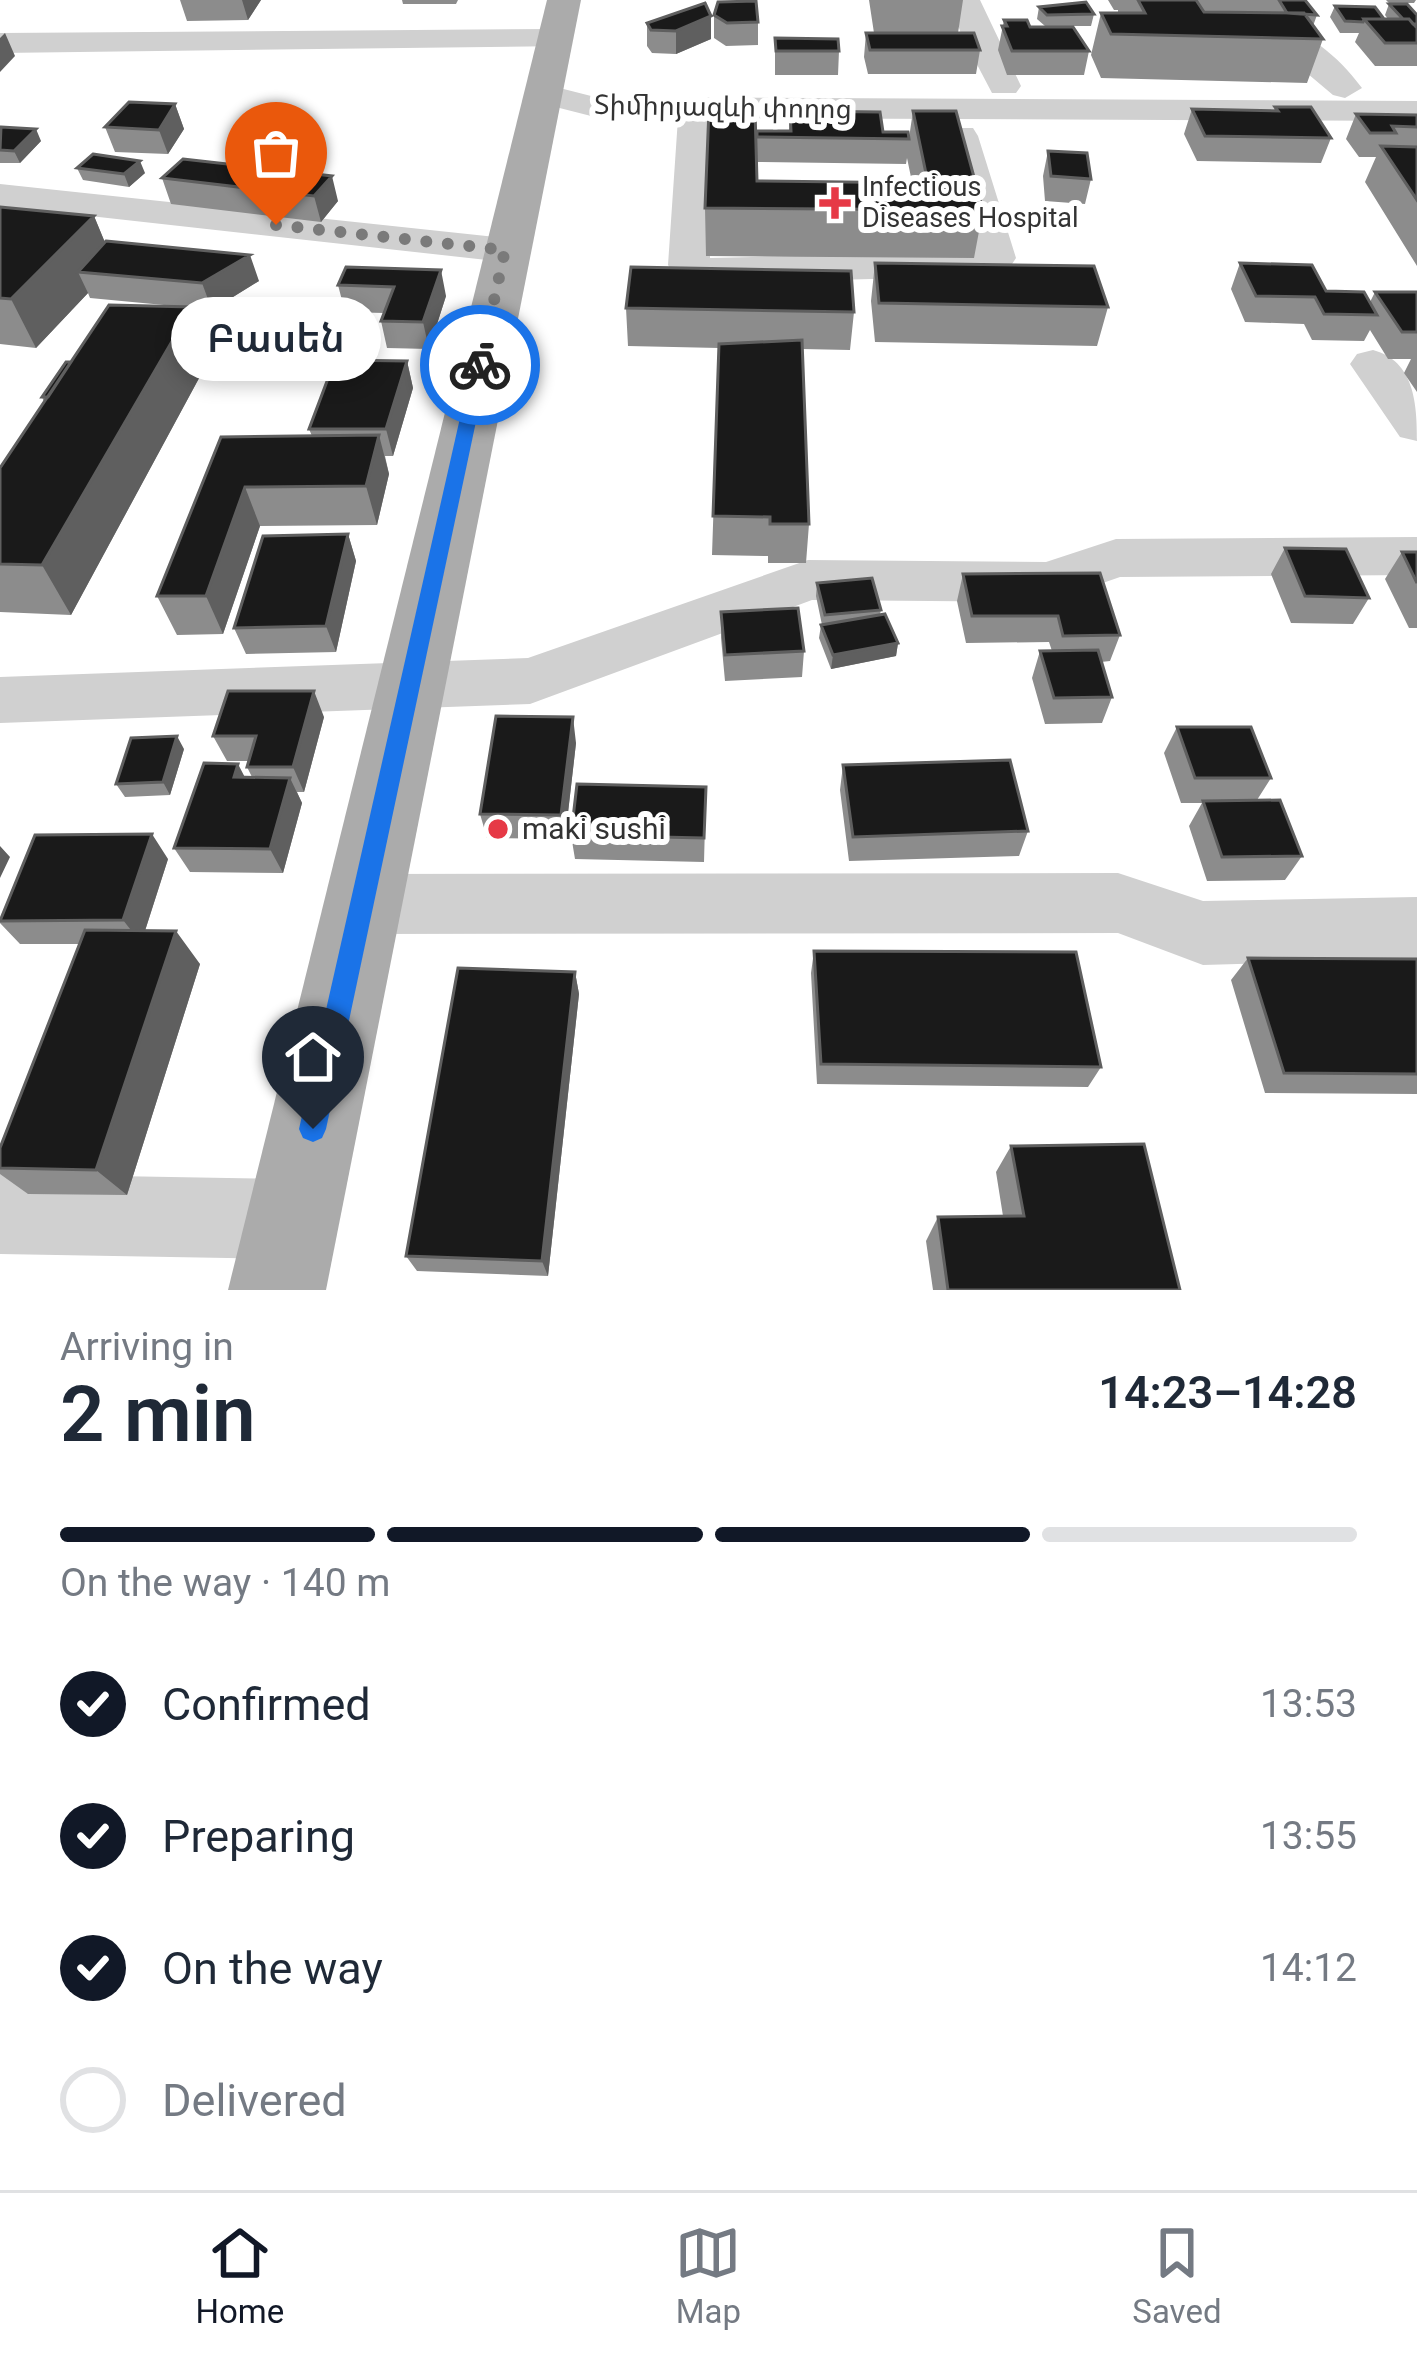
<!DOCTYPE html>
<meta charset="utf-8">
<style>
body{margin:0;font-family:Roboto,"Noto Sans Armenian",sans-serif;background:#f6f6f7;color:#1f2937;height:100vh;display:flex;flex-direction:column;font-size:45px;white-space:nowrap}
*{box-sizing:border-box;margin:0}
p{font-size:39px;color:#747a83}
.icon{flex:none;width:66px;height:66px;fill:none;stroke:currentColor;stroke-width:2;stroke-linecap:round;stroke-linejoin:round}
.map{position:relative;height:1290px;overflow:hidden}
.drawer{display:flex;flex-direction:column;background:#fff;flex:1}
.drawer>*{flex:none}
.pin{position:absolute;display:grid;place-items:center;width:102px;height:102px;color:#fff;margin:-123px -51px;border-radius:50% 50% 50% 0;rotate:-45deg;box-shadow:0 0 12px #0007}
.pin .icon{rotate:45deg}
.courier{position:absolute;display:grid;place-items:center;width:120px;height:120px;margin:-60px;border:9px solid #1a73e8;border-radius:50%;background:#fff;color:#222;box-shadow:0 3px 15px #0007}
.bubble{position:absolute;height:84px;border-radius:42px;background:#fff;box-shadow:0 6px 18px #0003;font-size:39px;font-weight:600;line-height:84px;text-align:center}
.headline em{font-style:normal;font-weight:600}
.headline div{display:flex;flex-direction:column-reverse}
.headline{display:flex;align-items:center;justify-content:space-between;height:204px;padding:0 60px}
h1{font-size:78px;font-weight:600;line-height:90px}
.bar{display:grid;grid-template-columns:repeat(4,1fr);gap:18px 12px;align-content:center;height:144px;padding:0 60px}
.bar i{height:15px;border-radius:9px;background:#e0e1e3}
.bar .on{background:#111827}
.bar p{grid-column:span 4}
ol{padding:0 60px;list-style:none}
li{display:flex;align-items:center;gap:36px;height:132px}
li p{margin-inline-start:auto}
li .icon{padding:12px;border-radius:50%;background:#111827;color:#fff;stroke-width:4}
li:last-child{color:#747a83}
li i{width:66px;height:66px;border:6px solid #e0e1e3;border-radius:50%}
.dock{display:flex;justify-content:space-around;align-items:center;height:168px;border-top:3px solid #e0e1e3;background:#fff;font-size:33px;color:#747a83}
.dock a{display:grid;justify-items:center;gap:6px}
.dock .on{color:#111827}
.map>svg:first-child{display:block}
</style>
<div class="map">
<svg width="1417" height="1290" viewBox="0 0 1417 1290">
<rect width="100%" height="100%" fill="#fff"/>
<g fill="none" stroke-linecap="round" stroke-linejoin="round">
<path fill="#d0d0d0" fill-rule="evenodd" d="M950,0H980L1021,86L1016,93H992L961,34Z
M1165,0C1241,0 1315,23 1362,88L1345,98L1333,95L1263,36L1232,23L1174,12Z
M555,29L571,39L566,46L0,53V33Z
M544,84L595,97L1417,101V121L713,118L710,258L974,252L942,136L947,128H973L978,136L1016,258L1006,273L991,276L708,283L674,274L668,265L678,118L595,117L532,101L527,94L532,87Z
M0,184L505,238L519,241L525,250L519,259L505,262L0,206Z
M1373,350C1415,361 1417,405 1417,441L1400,437L1350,364L1357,354Z
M1417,537V575L1120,577L1048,602L812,600L530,704L0,723V677L528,658L808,560L1046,562L1116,539Z
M1118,873L1203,901L1417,897V959L1203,965L1118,933L362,934L338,926L328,904L338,882L362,874Z
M0,1174L292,1179L321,1190L332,1219L321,1248L292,1259L0,1254Z"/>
<path fill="#ababab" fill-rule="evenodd" d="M547,0H581L326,1290H228Z"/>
</g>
<path fill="#8c8c8c" d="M180,0H261L248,20L187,21Z
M402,0H458L456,4H403Z
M869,0H963L958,33L980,50L976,74H868L864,57L866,33H874Z
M1108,0H1305L1317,15L1313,26L1323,39L1307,83L1101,78L1091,55L1101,13H1118V10H1114Z
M1386,0H1416L1414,3H1389Z
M1389,4L1417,15V66H1375L1355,42L1359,33H1340L1330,17L1335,6L1388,19L1385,15Z
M1039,7L1094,14L1091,26H1045L1037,19Z
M714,15L758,22V45L726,46L714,38Z
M711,16V39L676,54L652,53L647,46V23Z
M1004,20L1030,27L1089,51L1084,75H1007L998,50Z
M775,38L839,51L838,75H775Z
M175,104L184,129L168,154L115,152L105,127Z
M1275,107L1331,138L1321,163L1197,161L1184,134L1192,109L1274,111Z
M790,111L909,138L913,111L983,210L974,258L706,256L705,208L757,181L912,182L907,158L906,164L757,162V131H789Z
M1356,114L1417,115V266L1365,182L1376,157H1359L1346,139Z
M0,128L41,141L20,163H0Z
M1048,151L1091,179L1085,204L1045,201L1043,176Z
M183,159L338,201L321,222L171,204L162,178Z
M77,168L145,173L129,187L83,180Z
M0,207L94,216L105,243L259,281L212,310L192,308L211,356L71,615L0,612V468L44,402L42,397L71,362L185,307L90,298L88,293L36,348L0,344Z
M875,263L1108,307L1097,346L875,342L871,301Z
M1240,263L1326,291L1370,302L1375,292H1417V359H1388L1370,330L1364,341L1312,340L1304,324L1245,322L1231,289Z
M346,267L446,296L429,349L387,348L381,321L384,313L345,312L338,285Z
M626,308L854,312L850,350L802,349L809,524L806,563H768V556L712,555L719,348L628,346Z
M1411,359H1417V392L1404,373Z
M407,361L413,388L393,456H385L389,474L377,525L260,526L223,634L177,635L157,596L221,437L312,436L309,429Z
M348,534L356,561L336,652L246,654L234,628Z
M1285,548L1369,598L1353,624L1291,623L1271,574Z
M1402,552H1417V628H1409L1385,579Z
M963,574L1120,635L1110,661L1101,662L1112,697L1102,723L1045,724L1032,678L1040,651H1052L1049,642L966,643L957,601Z
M817,583L881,610L880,614L898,643L896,656L831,669L819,638L821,625H822L816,596Z
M721,612L804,651L802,677L725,681L721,638Z
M324,717L304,792H297L302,803L283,873L190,872L174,848L245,777H252L247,767L248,761H227L213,736Z
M1177,727L1271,778L1257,800L1302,856L1285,880L1207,881L1189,826L1202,803H1181L1164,753Z
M576,743L565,839L487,838L480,814Z
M184,749L170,795L125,797L116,784Z
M843,765L1028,831L1019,856L849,861L840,790Z
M706,787L704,862L575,859L571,835Z
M168,859L145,931L200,964L127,1195L28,1194L0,1174V1148L80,944H20L0,923V919Z
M814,951L1101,1067L1088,1087L817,1084L811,973Z
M1248,958L1417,959V1094L1265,1093L1231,980Z
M575,972L579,994L548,1276L417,1271L406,1256Z
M1011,1146L1180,1290H933L926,1241L938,1217L1003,1216L996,1172Z"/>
<path fill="#5f5f5f" d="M242,0H261L248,20Z
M711,16V39L676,54V31Z
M5,33L15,56L0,72V38Z
M175,104L184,129L168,154L159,130Z
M36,129L41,141L20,163L14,151Z
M140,161L145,173L129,187L124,174Z
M332,176L338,201L321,222L314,196Z
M94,216L114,264L78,272L88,293L36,348L11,299Z
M250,255L259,281L212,310L202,283Z
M441,270L446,296L429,349L423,322Z
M192,307L211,356L71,615L42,565Z
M407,361L413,388L393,456L386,429Z
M379,435L389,474L377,525L366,486Z
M245,487L260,526L223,634L206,596Z
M348,534L356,561L336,652L326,626Z
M898,643L896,656L831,669L833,655Z
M314,691L324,717L304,792L293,767Z
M573,717L576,743L565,839L561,815Z
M177,736L184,749L170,795L163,782Z
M238,764L251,789L234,777Z
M290,778L302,803L283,873L270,849Z
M152,834L168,859L141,943L123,920Z
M0,846L10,857L0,878Z
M176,931L200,964L127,1195L96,1170Z
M575,972L579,994L548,1276L542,1261Z"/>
<path fill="#1a1a1a" stroke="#5f5f5f" stroke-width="3" d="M1138,0H1196L1204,12L1304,13L1323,39L1111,34L1101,13H1145Z
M1279,0H1305L1317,15L1287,13Z
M756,1L758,22L727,23L714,15L718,2Z
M1086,2L1094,14L1047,15L1039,7Z
M705,3L711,16L676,31L651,30L647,23Z
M1389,4H1407L1417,15V24H1413L1409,19H1403Z
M1335,6L1375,7L1384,19H1364L1363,22L1345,21Z
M1364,19H1409L1417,28V43H1385Z
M1004,20H1027L1030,27H1073L1089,51H1012L1002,26H1007Z
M866,33H974L980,50H870Z
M775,38L838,39L839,51H776Z
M129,102L175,104L159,130L105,127Z
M1275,107H1311L1331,138L1205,136L1192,109L1278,111Z
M709,109L755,110L757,181L928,183L913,111H956L983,210L705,208Z
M790,111L880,112L883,132H908L909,139L757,137V131H791Z
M1356,114L1417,115V127L1392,126L1396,133H1370Z
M1,127L36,129L14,151L0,150Z
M1381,146L1417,147V200Z
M1048,151L1087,153L1091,179L1051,176Z
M93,154L140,161L124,174L77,168Z
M183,159L332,176L314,196L162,178Z
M0,207L94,216L11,299L0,298Z
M106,241L250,255L202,283L78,272Z
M875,263L1094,266L1108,307L879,303Z
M1240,263L1312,265L1326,291L1364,292L1377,315L1324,314L1315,297L1256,296Z
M346,267L441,270L423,322L381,321L394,287L338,285Z
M631,267L851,271L854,312L626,308Z
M1375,292H1417V332H1402Z
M109,305L192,307L42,565L0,564V468Z
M802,340L809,524H770V517L713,516L719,344Z
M335,360L407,361L386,429H309Z
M66,362H71L48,397H42Z
M379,435L366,486L245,487L206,596H157L221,437Z
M348,534L326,626L234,628L263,536Z
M1285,548L1346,549L1369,598L1305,596Z
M1402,552H1417V583Z
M1100,573L1120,635L1063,636L1058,616H972L963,574Z
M872,578L881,610L825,615L817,583Z
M798,608L804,651L725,655L721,612Z
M885,614L898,643L833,655L821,625Z
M1098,650L1112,697L1054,698L1040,651Z
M228,691H314L293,767H247L256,736H213Z
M496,716L573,717L561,815L480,814Z
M1177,727H1251L1271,778H1195Z
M177,736L163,782L116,784L131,738Z
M1010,760L1028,831L853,837L843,765Z
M204,763L238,764L234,777L290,778L270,849L174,848Z
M577,784L706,787L704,838L571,835Z
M1280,800L1302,856L1222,857L1203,801Z
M152,834L123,920L0,921L35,835Z
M85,930L176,931L96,1170L0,1168V1148Z
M814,951L1076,952L1101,1067L821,1064Z
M1248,958L1417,959V1074L1284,1073Z
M458,968L575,972L542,1261L406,1256Z
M1144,1144L1180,1290H948L938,1217L1024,1216L1011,1146Z"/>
<path fill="#1a73e8" d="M480,361L488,365L326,1129L322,1138L313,1142L303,1138L299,1129L472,365Z"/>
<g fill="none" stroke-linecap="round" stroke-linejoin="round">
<path stroke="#7a7a7a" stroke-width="12" stroke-dasharray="0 21.6" d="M276,225L505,250L480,365"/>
</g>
<g fill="#e63946" stroke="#fff" stroke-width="4.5">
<path d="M829 185h12v12h12v12h-12v12h-12v-12h-12v-12h12z"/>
<circle cx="498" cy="829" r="12"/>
</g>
<g text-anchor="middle" stroke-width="12" stroke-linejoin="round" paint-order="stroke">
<g font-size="27" fill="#333" stroke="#fff">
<text transform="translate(723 107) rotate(1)" y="9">Տիմիրյազևի փողոց</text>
</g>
<g font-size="27" fill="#333" stroke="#fff" text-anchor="start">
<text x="862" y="196">Infectious<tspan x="862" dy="31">Diseases Hospital</tspan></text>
</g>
<g font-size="30" fill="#333" stroke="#fff" text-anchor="start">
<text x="522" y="839">maki sushi</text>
</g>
</g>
</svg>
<div class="pin" style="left:276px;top:225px;background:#ea580c"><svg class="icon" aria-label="bag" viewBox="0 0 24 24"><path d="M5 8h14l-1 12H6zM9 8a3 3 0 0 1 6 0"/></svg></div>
<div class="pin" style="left:313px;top:1129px;background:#1f2937"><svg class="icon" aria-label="home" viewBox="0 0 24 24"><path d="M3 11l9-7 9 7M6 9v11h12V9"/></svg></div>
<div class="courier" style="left:480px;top:365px"><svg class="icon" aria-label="bike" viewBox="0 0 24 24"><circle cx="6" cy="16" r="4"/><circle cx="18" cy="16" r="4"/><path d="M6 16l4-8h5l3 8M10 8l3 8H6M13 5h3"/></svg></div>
<div class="bubble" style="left:171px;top:297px;width:210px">Բասեն</div>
</div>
<section class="drawer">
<div class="headline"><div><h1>2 min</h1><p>Arriving in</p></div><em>14:23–14:28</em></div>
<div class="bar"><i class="on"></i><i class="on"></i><i class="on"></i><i></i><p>On the way · 140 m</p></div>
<ol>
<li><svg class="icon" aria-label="check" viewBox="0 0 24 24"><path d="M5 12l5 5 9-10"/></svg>Confirmed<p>13:53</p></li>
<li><svg class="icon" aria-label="check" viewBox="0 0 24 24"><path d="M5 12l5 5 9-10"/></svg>Preparing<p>13:55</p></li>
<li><svg class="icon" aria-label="check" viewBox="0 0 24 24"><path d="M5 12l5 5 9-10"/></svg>On the way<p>14:12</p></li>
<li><i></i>Delivered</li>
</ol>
</section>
<nav class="dock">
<a class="on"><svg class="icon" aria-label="home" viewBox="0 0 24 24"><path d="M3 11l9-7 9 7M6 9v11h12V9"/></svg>Home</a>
<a><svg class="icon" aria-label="map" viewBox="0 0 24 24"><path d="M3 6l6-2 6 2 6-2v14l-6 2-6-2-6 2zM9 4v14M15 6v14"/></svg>Map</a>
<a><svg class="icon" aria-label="saved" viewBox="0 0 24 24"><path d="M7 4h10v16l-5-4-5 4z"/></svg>Saved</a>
</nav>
